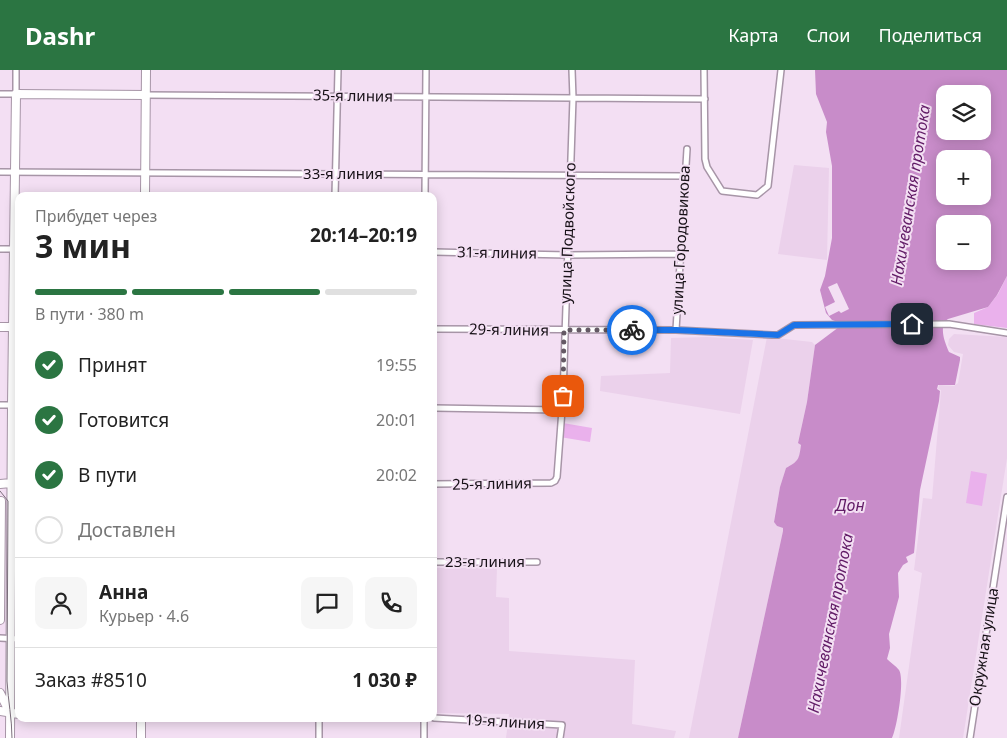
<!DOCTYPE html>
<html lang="ru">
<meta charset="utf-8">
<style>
body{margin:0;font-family:"Noto Sans",sans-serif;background:#f6f6f6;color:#222;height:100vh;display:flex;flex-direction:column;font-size:19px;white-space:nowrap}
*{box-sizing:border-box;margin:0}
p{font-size:16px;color:#767676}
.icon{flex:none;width:28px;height:28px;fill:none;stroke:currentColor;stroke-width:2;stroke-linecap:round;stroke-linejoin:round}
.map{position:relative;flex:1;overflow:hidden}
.sheet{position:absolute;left:15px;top:122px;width:422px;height:530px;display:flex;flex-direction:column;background:#fff;border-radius:10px;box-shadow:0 2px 12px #0003}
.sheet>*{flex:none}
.tools{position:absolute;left:936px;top:15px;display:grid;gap:10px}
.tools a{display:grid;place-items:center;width:55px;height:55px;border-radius:10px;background:#fff;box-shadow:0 2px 12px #0003;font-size:25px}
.pin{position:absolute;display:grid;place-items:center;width:42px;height:42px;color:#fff;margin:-21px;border-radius:10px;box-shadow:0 2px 8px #0006}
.courier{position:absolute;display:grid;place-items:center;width:50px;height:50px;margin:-25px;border:4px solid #1a73e8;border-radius:50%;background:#fff;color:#222;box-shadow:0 1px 6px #0007}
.summary em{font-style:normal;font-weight:700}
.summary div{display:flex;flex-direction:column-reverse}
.summary{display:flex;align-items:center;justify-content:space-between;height:85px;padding:0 20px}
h1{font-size:32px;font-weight:700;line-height:38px}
.bar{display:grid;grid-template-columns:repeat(4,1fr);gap:8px 5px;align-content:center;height:60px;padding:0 20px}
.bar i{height:6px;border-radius:4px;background:#e0e0e0}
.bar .current{background:#2b7542}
.bar p{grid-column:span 4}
.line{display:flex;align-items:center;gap:12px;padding:0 20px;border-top:1px solid #e0e0e0}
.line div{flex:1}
.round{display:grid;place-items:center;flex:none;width:52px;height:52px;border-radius:10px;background:#f6f6f6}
ol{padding:0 20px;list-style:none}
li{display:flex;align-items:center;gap:15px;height:55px}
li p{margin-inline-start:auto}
li .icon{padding:5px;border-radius:50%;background:#2b7542;color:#fff;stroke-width:4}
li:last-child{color:#767676}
li i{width:28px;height:28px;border:2px solid #e0e0e0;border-radius:50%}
header{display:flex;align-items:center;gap:30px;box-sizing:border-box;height:70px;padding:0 25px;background:#2b7542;color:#fff}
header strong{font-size:24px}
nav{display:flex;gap:28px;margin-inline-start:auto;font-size:18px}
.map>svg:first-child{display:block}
</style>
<header>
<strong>Dashr</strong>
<nav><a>Карта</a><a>Слои</a><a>Поделиться</a></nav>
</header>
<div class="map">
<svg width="1007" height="668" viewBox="0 0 1007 668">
<rect width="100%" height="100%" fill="#f3dff3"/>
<path fill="#ebd1eb" d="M794,95L829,98L827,190L778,184Z
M954,264L1007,267V388L963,668H899L922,503L914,500L923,428L932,429L941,320L938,319L939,315L954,316L958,313L963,284L954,282L948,275L949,269Z
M707,267L753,270L740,344L600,321L601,306L670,303L671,268Z
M767,267L812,272L815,275L807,332L798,372L801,375L800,384L797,392L786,398L780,417L774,451L777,456L783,458V461L738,668H689Z
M434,498H497L496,527L509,528V581L635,590L632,654L676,661L674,668H506L509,644L435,643Z"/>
<path fill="#eab1ec" d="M1007,206V258L974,254V243L988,237L998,224Z
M563,353L592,358L590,372L560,367Z
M971,401L987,404L982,436L966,433Z"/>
<path fill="#c88cc9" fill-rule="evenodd" d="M815,0H1007V206L997,225L988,237L948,249C938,256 945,273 949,282L960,287V290L955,315H938L937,319L940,321L939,331L920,420L914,483L906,487L908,492L903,495L898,503L899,527L889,564L890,578L887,589C890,592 896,596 899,600C905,609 897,658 892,668H738L783,461V458L777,456L774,452L780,417L786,398C799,391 799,389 801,375L798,373L807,332L815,275L839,257L838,252L832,250L826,243L820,220L825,206L832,168V96L826,62L827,52L816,24ZM945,24H982V61H945ZM945,89H982V126H945ZM945,154H982V191H945Z"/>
<path fill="#f3dff3" d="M837,213L849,239L841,243L839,241L829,246L825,237L835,232L828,217Z"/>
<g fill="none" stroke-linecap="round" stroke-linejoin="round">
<g stroke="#a795a7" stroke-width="8">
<path id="street" d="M704,0L705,89L707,97L722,121L757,125L768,116L781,0
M0,24H16V0
M146,25L705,29
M0,102L685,106
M335,126L338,0
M425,126L426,0
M0,179H19
M434,182L568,185L680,184
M434,259L676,260L772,265H778L794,255L949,254L1007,263
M676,260L687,79
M0,335H19
M434,338L561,340
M11,413H19
M434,414L551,413L555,411L557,407L563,326L573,28L572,0
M11,491L19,490
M434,492H537
M0,568L19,569
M434,648L562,655L560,668
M424,649V668
M319,668V649
M970,668L1007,427"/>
</g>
<g stroke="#a795a7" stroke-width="10">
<path id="secondary" d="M145,126L146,0
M0,257H19
M0,414L11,413
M0,550L1,431
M0,623L9,641
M0,641L19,644
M141,649V668
M10,668L12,335L16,24L146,25"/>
</g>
<use href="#street" stroke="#fff" stroke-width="5"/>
<use href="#secondary" stroke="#fff" stroke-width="8"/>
<path stroke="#7c6f7c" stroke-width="1" d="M0,421L8,431L7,611C8,630 12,649 12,668"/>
</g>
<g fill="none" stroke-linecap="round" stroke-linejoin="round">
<path stroke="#645964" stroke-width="5" stroke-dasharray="0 9" d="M563,326L564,260H632"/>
<path stroke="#1a73e8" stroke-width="6" d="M632,260H676L778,265L794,255L912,254"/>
</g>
<g text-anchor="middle" stroke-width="4" stroke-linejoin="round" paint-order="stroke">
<g font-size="15" fill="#171117" stroke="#f3dff3">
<text transform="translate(353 26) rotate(1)" y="5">35-я линия</text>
<text x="343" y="109">33-я линия</text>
<text transform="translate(568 163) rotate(-88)" y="5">улица Подвойского</text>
<text transform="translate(681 170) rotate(-87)" y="5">улица Городовикова</text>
<text transform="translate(497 183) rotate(1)" y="5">31-я линия</text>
<text transform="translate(509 260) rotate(1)" y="5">29-я линия</text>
<text transform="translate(492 414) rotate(-1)" y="5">25-я линия</text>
<text x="485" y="497">23-я линия</text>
<text transform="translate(984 577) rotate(-81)" y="5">Окружная улица</text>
<text transform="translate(505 652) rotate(3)" y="5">19-я линия</text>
</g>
<g font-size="16" font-style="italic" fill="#611b66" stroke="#f3dff3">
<text transform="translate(910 125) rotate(-81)" y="6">Нахичеванская протока</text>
<text x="850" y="441">Дон</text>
<text transform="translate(830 553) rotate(-79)" y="6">Нахичеванская протока</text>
</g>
</g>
</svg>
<div class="tools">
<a><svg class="icon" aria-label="layers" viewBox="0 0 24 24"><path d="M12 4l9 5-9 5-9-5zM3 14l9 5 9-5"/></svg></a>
<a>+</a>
<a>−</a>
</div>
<div class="pin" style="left:563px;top:326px;background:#ea580c"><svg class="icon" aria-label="bag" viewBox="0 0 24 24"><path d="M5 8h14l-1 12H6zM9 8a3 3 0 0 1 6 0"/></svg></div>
<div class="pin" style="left:912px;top:254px;background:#1f2937"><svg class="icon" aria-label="home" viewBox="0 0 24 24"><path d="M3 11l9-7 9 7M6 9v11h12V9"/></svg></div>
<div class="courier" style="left:632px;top:260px"><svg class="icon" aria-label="bike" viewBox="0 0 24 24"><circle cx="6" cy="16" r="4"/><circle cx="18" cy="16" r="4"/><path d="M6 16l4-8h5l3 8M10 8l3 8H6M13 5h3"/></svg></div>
<section class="sheet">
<div class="summary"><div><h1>3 мин</h1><p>Прибудет через</p></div><em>20:14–20:19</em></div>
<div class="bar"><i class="current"></i><i class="current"></i><i class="current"></i><i></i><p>В пути · 380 m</p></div>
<ol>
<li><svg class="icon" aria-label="check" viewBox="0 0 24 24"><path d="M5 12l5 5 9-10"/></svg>Принят<p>19:55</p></li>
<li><svg class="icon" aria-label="check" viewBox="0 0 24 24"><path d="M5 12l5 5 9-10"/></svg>Готовится<p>20:01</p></li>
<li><svg class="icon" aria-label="check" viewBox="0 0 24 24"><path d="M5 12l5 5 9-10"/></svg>В пути<p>20:02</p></li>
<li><i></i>Доставлен</li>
</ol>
<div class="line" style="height:90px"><a class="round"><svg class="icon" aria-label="person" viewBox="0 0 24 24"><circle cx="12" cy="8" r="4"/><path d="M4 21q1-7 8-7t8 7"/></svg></a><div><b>Анна</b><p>Курьер · 4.6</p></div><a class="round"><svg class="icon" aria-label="chat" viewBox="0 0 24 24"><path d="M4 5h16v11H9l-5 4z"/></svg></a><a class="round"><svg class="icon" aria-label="phone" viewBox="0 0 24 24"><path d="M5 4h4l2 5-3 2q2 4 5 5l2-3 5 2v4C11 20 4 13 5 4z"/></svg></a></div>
<div class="line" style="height:65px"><div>Заказ #8510</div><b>1 030 ₽</b></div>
</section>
</div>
